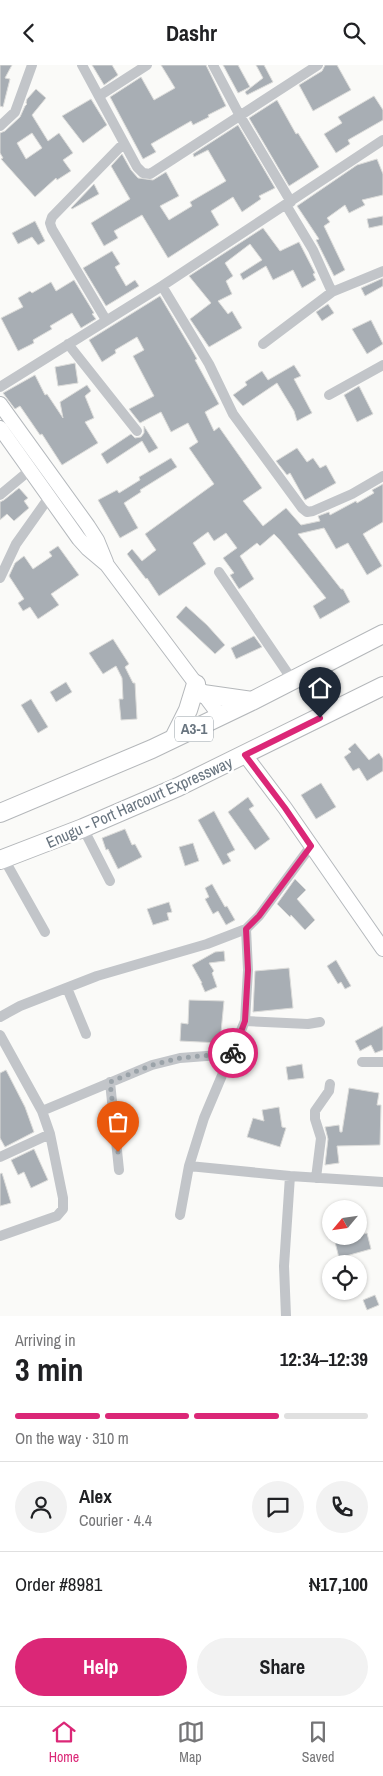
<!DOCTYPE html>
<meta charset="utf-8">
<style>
body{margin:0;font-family:"Archivo Narrow",sans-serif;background:#f2f2f2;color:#202124;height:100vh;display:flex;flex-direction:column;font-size:19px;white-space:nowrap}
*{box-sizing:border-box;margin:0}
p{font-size:16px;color:#757577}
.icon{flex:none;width:28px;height:28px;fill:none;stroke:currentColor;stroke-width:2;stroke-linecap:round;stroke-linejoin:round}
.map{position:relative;height:1251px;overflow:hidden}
.side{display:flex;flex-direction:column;background:#fff;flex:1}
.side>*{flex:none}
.needle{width:32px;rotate:241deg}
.buttons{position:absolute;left:322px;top:1135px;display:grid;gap:10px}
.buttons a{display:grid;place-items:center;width:45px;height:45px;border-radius:50%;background:#fff;box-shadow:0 1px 4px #0004;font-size:25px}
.pin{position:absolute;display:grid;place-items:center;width:42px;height:42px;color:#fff;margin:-51px -21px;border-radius:50% 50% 50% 0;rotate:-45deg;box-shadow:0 0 5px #0007}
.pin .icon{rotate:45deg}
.courier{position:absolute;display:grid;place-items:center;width:50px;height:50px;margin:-25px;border:4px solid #db2777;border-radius:50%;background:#fff;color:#222;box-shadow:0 1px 6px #0007}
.overview em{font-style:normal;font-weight:700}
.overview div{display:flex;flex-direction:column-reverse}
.overview{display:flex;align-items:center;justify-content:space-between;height:85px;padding:0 15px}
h1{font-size:32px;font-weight:700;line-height:38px}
.bar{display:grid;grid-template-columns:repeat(4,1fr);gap:8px 5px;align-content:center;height:60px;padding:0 15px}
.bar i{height:6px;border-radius:4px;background:#e0e0e0}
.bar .current{background:#db2777}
.bar p{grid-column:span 4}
.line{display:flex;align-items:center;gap:12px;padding:0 15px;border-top:1px solid #e0e0e0}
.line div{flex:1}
.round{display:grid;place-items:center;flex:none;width:52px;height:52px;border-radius:26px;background:#f2f2f2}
.primary-button{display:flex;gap:10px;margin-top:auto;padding:10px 15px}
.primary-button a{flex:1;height:58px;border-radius:30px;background:#db2777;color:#fff;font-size:20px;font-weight:700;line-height:58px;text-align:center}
.primary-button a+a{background:#f2f2f2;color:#202124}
header{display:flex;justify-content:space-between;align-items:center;height:65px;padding:0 15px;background:#fff;font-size:22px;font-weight:700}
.tab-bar{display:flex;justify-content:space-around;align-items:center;height:70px;border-top:1px solid #e0e0e0;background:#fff;font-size:14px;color:#757577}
.tab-bar a{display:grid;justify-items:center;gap:2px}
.tab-bar .current{color:#db2777}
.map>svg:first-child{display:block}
</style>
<header><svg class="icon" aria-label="back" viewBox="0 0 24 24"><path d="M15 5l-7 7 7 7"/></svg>Dashr<svg class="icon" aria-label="search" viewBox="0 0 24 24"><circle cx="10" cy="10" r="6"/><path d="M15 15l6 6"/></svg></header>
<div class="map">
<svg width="383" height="1251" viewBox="0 0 383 1251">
<rect width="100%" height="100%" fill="#fafaf8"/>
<path fill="#a8aeb4" stroke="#dcdcda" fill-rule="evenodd" d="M0,0H12L5,13L10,14L3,42L0,41Z
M92,0H112L118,10L104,20Z
M161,0H206L226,41L208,50L209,52L193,60L191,56L151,79L156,87L143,94L110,32L141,12L154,35L175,23Z
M223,0H238L250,22L238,28Z
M256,0H264L273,17L247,30L245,27L263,13Z
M325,0H337L351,25L313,46L299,20L322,6Z
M36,24L46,33L32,50L48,76L59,68L73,88L63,95L71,106L57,115L56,113L35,132L1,94L3,93L0,88V68L5,66L20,52L25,41L27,39L26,38L27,34ZM32,68L42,83L26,94L17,78Z
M374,31L383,45V55L348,75L350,79L336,88L324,69L342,58L338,52Z
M91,34L107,60L83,78L62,51Z
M277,35L296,69L298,68L319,102L289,121L249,53Z
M238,60L275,123L259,131L261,134L242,147L233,132L211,146L219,160L168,193L142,150L114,166L118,173L104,181L91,158L130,134L111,101L122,89L131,105L138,113L153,115L166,107L179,131L160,141L169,155L192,141L190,137L226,116L208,85L194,92L193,89Z
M377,94L383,109V130L362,135L365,140L349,148L345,140L327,153L330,157L324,161L345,205L334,211L316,175L319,174L297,141L357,100Z
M94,119L99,129L72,144L71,143Z
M383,151V160L369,163L367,154Z
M35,156L45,176L38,180L32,172L18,179L12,168Z
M263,163L280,186L299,177L315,208L313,209L316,215L302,223L293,205L273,215L266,201L243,215L240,209L262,195L250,179L225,198L233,211L226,216L232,229L218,236L228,249L232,246L242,263L209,282L190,254L211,238L189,211Z
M112,186L120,199L115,202L126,221L135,215L139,221L106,241L83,203Z
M383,213V221L365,231L361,223Z
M74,215L94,248L92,249L96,254L81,263L72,248L50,261L52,264L33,275L34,278L18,286L1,253L23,242L18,233L30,226L32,228L51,217L56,226Z
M160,231L192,285L197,294L195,295L219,339L205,347L214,366L219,362L262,423L243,436L263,461L286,443L301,460L320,456L318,451L329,447L330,450L356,436L357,438L374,428L372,425L383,419V457L363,469L382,501L367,510L348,478L336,484L324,463L298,469L341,524H343L350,537L320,554L313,541L326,533L280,475L274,469L260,481L257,478L240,491L254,514L239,524L230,510L234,508L223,493L237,483L226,468L214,476L208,467L193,478L206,499L159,531L147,513L146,514L127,489L132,484L142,496L156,485L145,469L214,419L189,383L198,377L188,358L171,367L161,347L140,358L129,344L154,331L133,291L144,285L137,272L115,285L116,288L102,297L89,275Z
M328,239L334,248L322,256L316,247Z
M371,255L383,279L367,289L352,264Z
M75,298L78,318L58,321L55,302Z
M294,300L301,311L294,314L312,348L297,356L294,346L277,318L243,341L233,330L247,320L245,317L262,306L268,315Z
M35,310L45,330L47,329L63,353L60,337L87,320L91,326L85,331L94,353L85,357L98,378L62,400L42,369L40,370L20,341L15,344L3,328Z
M359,321L373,349L357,357L344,330Z
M144,361L158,383L149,388L142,376L107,399L101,389L131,369L135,373L141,372L144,368Z
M297,383L307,397L313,393L320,403L326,400L336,418L305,435L290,408L287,410L276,396Z
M171,393L177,402L140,425L141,427L124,438L138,463L120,473L98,435L117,425L119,428L140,415L139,412Z
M19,423L28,433L24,436L29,443L14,456L7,449L0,455V437L4,435Z
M58,481L79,510L51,529L59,540L38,554L30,542L23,546L18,538L24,534L9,511L15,498L24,491L33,504L52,491L49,487Z
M186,541L207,560L225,580L215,589L176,552Z
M254,571L262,582L236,594L231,583Z
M113,574L129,599L125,602L133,618H135L137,654L121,655L119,634H123L122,613L116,601L103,609L89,588Z
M66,617L72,627L56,637L50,627Z
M31,634L48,662L38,668L21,640Z
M355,678L369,695L379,688L383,694V706L367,716L359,703L353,706L344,692L351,687L348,684Z
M321,718L336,742L316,754L301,730Z
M248,732L254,741L249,744L270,774L255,785L228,747Z
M214,746L235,785L227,789L231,796L223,800L198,755Z
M125,764L132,780L135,779L142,792L118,804L108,784L106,785L102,773Z
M193,778L199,796L185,801L179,782Z
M295,814L306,825L297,834L315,855L305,865L291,850L290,852L277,839Z
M212,819L225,842L227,841L235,855L226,860L218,846L213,849L205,834L209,832L205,823Z
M169,837L172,847L167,848L169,855L153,860L147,844Z
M224,886L225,896L209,898L214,906L212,908L217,922L205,927L201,918H202L192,900L215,887Z
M336,895L351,921L345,924L341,917L338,919L327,901Z
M289,903L293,943L253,947L255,906Z
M189,935L224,936L220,978L180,976L181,958L188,959Z
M383,961V985L375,988L371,980L360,986L355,976Z
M302,999L304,1013L288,1015L286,1002Z
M6,1005L25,1042L34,1067L5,1082L0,1073V1008Z
M349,1023L379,1028L377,1040H381L380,1080L337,1081L339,1098L325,1100L328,1074L325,1062L339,1060L340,1067H342Z
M279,1042L282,1062L286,1063L280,1082L247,1072L253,1053L264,1056L262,1045Z
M34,1084L48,1115L31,1123L24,1107L18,1110L11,1095Z
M2,1108L11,1138L0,1141V1109Z
M367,1168L371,1184L339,1193L335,1177Z
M375,1230L379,1240L367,1245L363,1235Z"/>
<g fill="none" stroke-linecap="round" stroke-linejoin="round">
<g stroke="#b5b9bd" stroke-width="16">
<path id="secondary" d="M0,339L88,461L97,475L106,497
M0,363L79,474L88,484L107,500L220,651
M245,690L285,743L383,884"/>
</g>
<g stroke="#b4b7ba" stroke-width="20">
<path id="trunk" d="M203,629L252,636
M174,673L188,645L196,619
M0,748L152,684L252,636L383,569
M0,795L83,763L178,722L383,621"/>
</g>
<path stroke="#c2c5c9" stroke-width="10" d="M82,0L137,102L143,108L150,109L318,0
M213,0L240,51L291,137
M99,31L147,0
M0,61L15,47L32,0
M286,140L313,185L332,227
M162,221L209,299L233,349L302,443L307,447L313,446L352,429L383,411
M106,255L52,164L50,158L52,152L124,78
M68,279L137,366
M263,279L332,227L383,206
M0,322L162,221L383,75
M329,330L383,300
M0,430L30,405
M219,507L293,616
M0,513L16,479L50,431
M83,763L110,816
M4,794L45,867
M67,923L86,969
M0,952L20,941L97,911L207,879L246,864L259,851L311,781
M245,956L308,959L320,957
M0,970L42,1046L50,1069L63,1133V1144L57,1151L0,1171
M362,997H383
M110,1017L119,1105
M42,1046L152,1000L180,993L233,989
M0,1092L50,1069
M189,1101L290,1111L383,1117
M316,1113L321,1073L315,1054V1046L329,1026L330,1019
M180,1150L189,1101L204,1053L245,956L248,905L246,864
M286,1251L284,1201L290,1111"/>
<use href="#secondary" stroke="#fff" stroke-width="14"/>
<use href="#trunk" stroke="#fff" stroke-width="18"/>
</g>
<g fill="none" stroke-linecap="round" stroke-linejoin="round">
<path stroke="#9ba3a9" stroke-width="5" stroke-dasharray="0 9" d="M118,1087L110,1017L152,1000L180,993L233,988"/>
<path stroke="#db2777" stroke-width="6" d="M233,988L245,956L248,905L246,864L259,851L311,781L285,743L245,690L320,653"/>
</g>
<g text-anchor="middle" stroke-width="5" stroke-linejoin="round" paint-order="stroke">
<rect fill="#fff" stroke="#959ea5" stroke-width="1" x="175" y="651.5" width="38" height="25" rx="4"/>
<g font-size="15" font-weight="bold" fill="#68747f">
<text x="194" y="669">A3-1</text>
</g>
<g font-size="16" fill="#68747f" stroke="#fff">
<text transform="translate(139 737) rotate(-24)" y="6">Enugu - Port Harcourt Expressway</text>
</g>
</g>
</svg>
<div class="buttons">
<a><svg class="needle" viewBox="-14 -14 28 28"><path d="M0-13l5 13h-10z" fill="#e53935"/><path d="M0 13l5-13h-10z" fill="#757577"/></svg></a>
<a><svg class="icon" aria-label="locate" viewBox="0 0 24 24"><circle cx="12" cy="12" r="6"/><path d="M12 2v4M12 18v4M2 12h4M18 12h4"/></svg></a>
</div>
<div class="pin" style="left:118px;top:1087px;background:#ea580c"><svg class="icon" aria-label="bag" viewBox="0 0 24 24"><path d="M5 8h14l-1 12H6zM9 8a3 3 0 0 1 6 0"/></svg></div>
<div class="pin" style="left:320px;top:653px;background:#1f2937"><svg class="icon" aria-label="home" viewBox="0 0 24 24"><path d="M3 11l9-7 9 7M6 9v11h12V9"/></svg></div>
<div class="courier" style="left:233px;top:988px"><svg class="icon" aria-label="bike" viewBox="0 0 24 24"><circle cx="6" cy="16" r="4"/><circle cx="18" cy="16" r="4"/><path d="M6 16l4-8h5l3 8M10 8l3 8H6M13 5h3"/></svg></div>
</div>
<section class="side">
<div class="overview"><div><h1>3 min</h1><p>Arriving in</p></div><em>12:34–12:39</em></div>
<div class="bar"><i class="current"></i><i class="current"></i><i class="current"></i><i></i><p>On the way · 310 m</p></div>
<div class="line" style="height:90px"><a class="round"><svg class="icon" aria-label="person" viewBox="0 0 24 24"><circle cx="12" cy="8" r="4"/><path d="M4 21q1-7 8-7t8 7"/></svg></a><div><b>Alex</b><p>Courier · 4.4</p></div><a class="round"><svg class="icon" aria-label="chat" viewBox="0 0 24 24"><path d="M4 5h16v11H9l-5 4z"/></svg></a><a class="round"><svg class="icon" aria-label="phone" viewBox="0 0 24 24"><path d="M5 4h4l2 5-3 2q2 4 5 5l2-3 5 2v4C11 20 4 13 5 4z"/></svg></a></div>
<div class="line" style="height:65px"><div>Order #8981</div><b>₦17,100</b></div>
<div class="primary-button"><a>Help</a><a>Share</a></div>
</section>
<nav class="tab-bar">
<a class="current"><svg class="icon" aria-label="home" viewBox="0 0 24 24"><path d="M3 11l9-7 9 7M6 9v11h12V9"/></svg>Home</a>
<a><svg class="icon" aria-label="map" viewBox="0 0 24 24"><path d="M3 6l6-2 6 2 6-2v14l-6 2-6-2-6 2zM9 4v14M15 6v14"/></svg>Map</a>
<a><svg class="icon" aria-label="saved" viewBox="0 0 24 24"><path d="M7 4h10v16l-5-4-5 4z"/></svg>Saved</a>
</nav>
